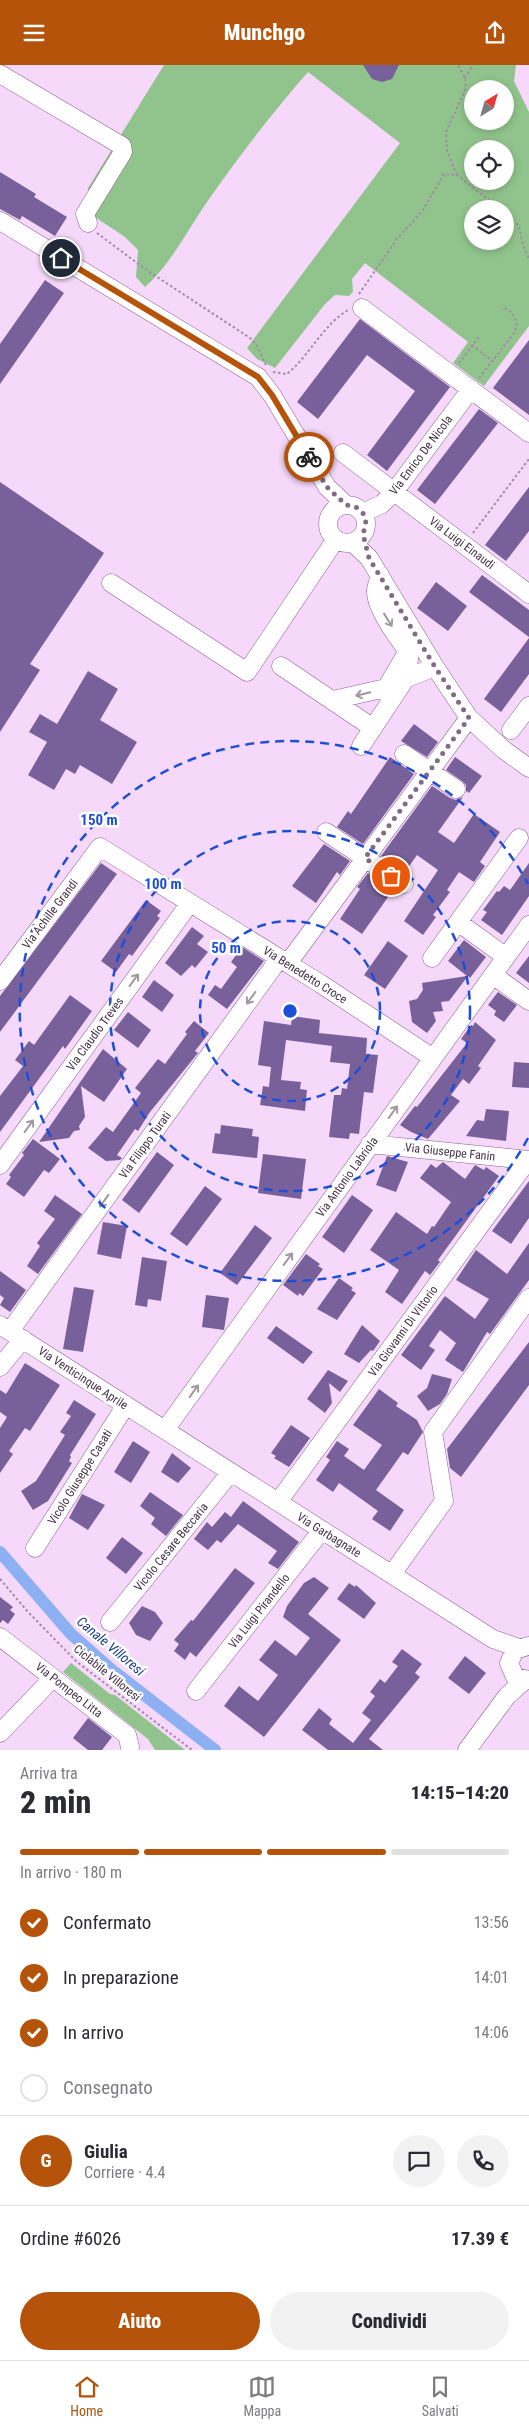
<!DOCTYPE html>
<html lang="it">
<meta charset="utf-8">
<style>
body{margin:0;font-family:"Roboto Condensed",sans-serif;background:#f2f2f3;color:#2b2b33;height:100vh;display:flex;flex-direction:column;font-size:19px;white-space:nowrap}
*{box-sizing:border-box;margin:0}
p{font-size:16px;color:#7c7c81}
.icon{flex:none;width:28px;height:28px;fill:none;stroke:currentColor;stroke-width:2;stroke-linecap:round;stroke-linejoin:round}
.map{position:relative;height:1685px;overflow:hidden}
.side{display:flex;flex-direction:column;background:#fff;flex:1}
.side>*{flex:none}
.needle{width:32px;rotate:37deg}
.buttons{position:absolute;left:464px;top:15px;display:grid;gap:10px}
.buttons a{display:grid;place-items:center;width:50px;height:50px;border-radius:50%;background:#fff;box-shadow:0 2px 8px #0003;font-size:25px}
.pin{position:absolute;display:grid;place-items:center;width:42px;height:42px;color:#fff;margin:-21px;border:2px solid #fff;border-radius:50%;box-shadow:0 1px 5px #0007}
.courier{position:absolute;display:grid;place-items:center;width:50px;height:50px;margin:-25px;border:4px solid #b45309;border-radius:50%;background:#fff;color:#222;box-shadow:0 1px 6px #0007}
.head em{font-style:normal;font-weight:800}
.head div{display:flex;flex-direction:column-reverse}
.head{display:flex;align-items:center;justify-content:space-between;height:85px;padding:0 20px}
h1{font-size:32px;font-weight:800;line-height:38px}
.bar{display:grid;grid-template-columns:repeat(4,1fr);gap:8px 5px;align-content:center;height:60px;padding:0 20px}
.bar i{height:6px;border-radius:4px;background:#e1e1e2}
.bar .selected{background:#b45309}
.bar p{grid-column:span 4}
.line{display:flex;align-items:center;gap:12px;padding:0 20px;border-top:1px solid #e1e1e2}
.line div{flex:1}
.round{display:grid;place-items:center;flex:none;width:52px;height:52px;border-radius:26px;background:#f2f2f3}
ol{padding:0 20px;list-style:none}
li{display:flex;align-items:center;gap:15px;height:55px}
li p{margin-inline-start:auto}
li .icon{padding:5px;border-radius:50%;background:#b45309;color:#fff;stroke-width:4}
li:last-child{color:#7c7c81}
li i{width:28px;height:28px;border:2px solid #e1e1e2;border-radius:50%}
.button{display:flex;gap:10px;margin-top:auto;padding:10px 20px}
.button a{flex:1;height:58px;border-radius:30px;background:#b45309;color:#fff;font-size:20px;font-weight:800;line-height:58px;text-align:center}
.button a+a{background:#f2f2f3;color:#2b2b33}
header{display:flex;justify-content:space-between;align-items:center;height:65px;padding:0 20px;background:#b45309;color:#fff;font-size:22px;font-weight:800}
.dock{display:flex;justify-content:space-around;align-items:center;height:70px;border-top:1px solid #e1e1e2;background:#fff;font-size:14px;color:#7c7c81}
.dock a{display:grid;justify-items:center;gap:2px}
.dock .selected{color:#b45309}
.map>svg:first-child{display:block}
</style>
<header><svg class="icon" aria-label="menu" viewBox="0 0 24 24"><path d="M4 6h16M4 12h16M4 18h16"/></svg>Munchgo<svg class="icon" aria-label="share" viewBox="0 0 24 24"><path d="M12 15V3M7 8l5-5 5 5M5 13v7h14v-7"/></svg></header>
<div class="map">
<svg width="529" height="1685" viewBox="0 0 529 1685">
<rect width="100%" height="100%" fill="#f6d9fa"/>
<path fill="#91c48c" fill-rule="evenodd" d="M164,0H516L514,16L529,47V261L484,321L453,298L468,277L365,198L352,214L353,227L349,231L335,230L325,239L275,303L257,294L247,283L400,78L308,7C274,46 242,87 212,130C190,160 173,197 145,222L136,212L138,185L125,172L89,148L88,123ZM472,24H505V56H472ZM472,84H505V116H472ZM472,144H505V176H472Z
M71,1598L110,1629L115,1630L185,1685H155L148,1674L63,1607Z"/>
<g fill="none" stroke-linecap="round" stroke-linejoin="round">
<path stroke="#8db0f3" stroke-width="12" d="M0,1487L71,1569L112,1605L215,1685"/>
</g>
<path fill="#78619a" d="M363,0H399L392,14L382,17L372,14Z
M0,107L36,129L34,132L67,152L55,171L22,151L20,155L0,144Z
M45,215L64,228L0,319V279Z
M360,254L450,322L387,406L367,390L415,326L367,290L318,354L297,337Z
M529,275V350L493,323Z
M479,344L498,358L435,439L417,425Z
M0,417L104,488L30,599L40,605L0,667Z
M529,422V466L506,496L485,480Z
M482,510L529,545V572L469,527Z
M436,517L467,541L448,566L417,543Z
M529,573V609L501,647L484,634Z
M88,606L118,624L100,655L137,677L112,719L80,700L75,709L66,704L54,725L28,710L47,677L29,667L40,649L57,659Z
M414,659L438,677L427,692L401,676Z
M390,692L414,709L363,779L337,762L348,746L351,749Z
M455,692L482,711L469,728L467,726L466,728V720L462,716L446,705Z
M432,721L450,733L456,735L463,732L438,767L454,778L474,749L500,767L480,797L485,801L474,817L459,807L447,825L450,827L433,850L436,852L423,870L404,856L438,805L417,790L405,807L381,791Z
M324,779L350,796L340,810L337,807L316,838L292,821Z
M101,798L117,809L0,967V931Z
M529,798V831L502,870L481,855L487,847L483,845L497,826L499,827L504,821L510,825Z
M368,808L393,825L362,869L340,854L360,824L357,822Z
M146,835L161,846L157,851L160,853L132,891L129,889L116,907L101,896Z
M192,862L204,871L197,879L208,887L195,903L192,900L181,911L165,898Z
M464,875L486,892L470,913L468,911L449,936L441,937L443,946L433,947L436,956L427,968L412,957L409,936L417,934L423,925L422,918L467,911L448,896Z
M388,876L408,891L385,924L364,910Z
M242,882L264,896L227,944L208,930L215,920L221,924L237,902L231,897Z
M529,891V918L516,908Z
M154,915L174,930L162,947L142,932Z
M498,927L517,940L504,957L494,950L496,946L488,940Z
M70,930L92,946L65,984L63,981L0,1067V1031L23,1001L15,995L29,976L34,980Z
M128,947L151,965L138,983L114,965Z
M292,951L320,955L319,968L367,973L366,989L378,990L373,1028L364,1027L359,1069L350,1068L349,1074L329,1072L334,1030H341L342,1023L347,1024L350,999L330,997L332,981L286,975L281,1015L301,1017L300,1024L307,1025L305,1046L260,1040L263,1021L269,1022L271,1002L258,1000L264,956L291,960Z
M194,956L209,968L195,986L198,988L150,1047L138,1066L135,1064L117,1090L122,1093L120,1095L106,1096L88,1083L106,1062L113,1067L141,1028L135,1023L158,994L165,999L187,969L185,967Z
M475,957L496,975L478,1001L481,1003L469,1019L463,1014L451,1030L460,1036L428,1074L411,1067L400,1060L415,1041L417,1042L467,978L461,974L471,960L473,961Z
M103,984L127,1004L104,1037L81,1021L85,1052L79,1061L80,1065L74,1066L69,1073L39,1077Z
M514,997L529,998V1023L512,1022Z
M486,1044L509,1046L506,1076L466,1071L477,1055L484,1056Z
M221,1060L253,1064L252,1071L259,1072L257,1093L212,1088L215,1068L220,1069Z
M33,1074L60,1094L49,1108L44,1105L24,1132L6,1119L11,1112L9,1110L24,1090L22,1088Z
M157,1087L174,1100L139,1148L122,1135Z
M263,1089L306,1094L301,1134L258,1128Z
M387,1091L408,1097L396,1127L376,1120Z
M443,1097L465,1114L475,1100L484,1105L486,1102L499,1111L438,1195L440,1197L430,1210L425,1206L402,1239L385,1227L399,1205L370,1185L396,1147L427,1169L432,1161L434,1162L451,1137L420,1113L431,1099L436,1103Z
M529,1116V1153L511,1179L492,1166Z
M205,1121L222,1134L187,1181L170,1169Z
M55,1130L82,1149L38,1209L27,1201L40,1181L37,1178L55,1154L44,1146Z
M352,1130L373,1145L344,1188L322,1172Z
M103,1157L127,1161L121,1194L97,1189Z
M255,1160L272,1173L237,1220L220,1208Z
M529,1178V1215L490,1269L487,1267L463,1307L445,1295L456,1278L440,1265L429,1281L435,1285L421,1305L401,1290L445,1231L475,1254L489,1234L456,1215L476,1185L507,1209Z
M306,1189L320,1199L318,1201L323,1204L303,1231L299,1228L298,1231L283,1220Z
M142,1192L167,1196L161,1236L148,1234L147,1242L135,1240Z
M0,1206L26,1225L10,1247L0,1240L4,1233L0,1230Z
M339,1213L353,1223L351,1225L356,1228L337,1255L317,1244Z
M74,1222L94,1225L83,1287L63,1284Z
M206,1230L229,1233L224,1265L202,1262Z
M362,1260L380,1276L373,1286L371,1285L359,1298L344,1289Z
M276,1261L313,1287L303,1299L267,1273Z
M529,1277V1320L461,1412L450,1403L447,1384Z
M25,1298L60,1320L30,1366L25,1363L9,1386L13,1389L0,1408V1363L7,1352L0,1347V1325L6,1329Z
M328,1305L348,1316L340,1327L329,1318L332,1338L325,1348L307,1334Z
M432,1309L452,1314L447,1329L440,1339L428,1346L417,1331L427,1323Z
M379,1324L398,1338L396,1341L417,1355L423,1367L408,1390L403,1387L376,1425L404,1445L390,1466L372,1454L378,1446L339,1418L333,1427L316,1415L330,1395L326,1392L337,1376L349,1384L344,1391L364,1405L382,1380L353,1360Z
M74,1335L96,1349L70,1390L71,1392L69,1396L72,1398L48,1436L33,1445L21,1426L36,1416L65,1370L60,1367L71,1351L66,1348Z
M291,1360L310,1373L289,1402L274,1393L276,1391L271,1388Z
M133,1376L150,1387L131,1418L114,1407Z
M172,1388L191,1403L178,1418L161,1407Z
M150,1427L183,1450L166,1471L151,1459L155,1453L140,1441Z
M82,1429L105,1440L88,1465L69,1453Z
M243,1436L299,1477L278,1504L268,1498L277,1486L238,1459L221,1478L217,1475L208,1485L194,1474L207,1457L212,1462L225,1447L231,1452Z
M122,1472L143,1488L126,1509L106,1493Z
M235,1503L255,1518L196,1592L190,1587L185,1595L174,1586L179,1579L174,1575L191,1555L193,1556Z
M314,1512L329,1523L308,1549L341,1575L264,1672L224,1641L239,1621L258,1636L278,1610L259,1595L275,1575L296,1591L310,1573L283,1552L287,1541L304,1518Z
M349,1518L355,1522L356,1520L376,1538L364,1554L337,1534Z
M0,1532L13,1542L10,1545L15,1549L8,1559L3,1555L0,1558Z
M142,1541L155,1547L163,1558L150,1576L136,1570L129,1558Z
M402,1584L422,1599L415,1608L420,1612L369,1674L383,1685H328L302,1665L319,1643L332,1654L329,1659L353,1678L371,1655L362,1648L375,1631L370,1627L380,1614L385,1618L398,1601L392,1597Z
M465,1591L486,1608L469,1629L448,1613Z
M88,1653L112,1672L102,1685H88L73,1673Z"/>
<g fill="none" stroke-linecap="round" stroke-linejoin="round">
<g stroke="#895e8f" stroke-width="19">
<path id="minor" d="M0,9L122,81L123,87L85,149L88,158
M0,156L258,312L272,330L327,422L346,440
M362,243L529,368
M343,388L529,529
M328 459a19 19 0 1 1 38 0a19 19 0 1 1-38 0Z
M363,448L382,439L394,427L471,324
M352,477L369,493L435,602L469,653L504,685L529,703
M380,510C379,515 376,521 376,526C375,543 398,572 407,586L409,593L407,613L435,602
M111,518L247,607L336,474
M281,601L373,663
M333,635L386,623L405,591
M511,665L529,641
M361,681L406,613
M404,689L456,724
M326,767L404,819
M458,857L506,892
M432,893L519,773
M288,898L469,653
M493,910L529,936
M0,916L100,782L321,919L433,993
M370,1079L529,1095
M0,1100L190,838
M0,1260L493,1574L519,1583
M10,1266L279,894
M0,1302L23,1274
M165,1365L529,860
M278,1437L528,1095
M35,1483L126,1340
M392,1509L444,1436L433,1367L529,1233
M110,1557L231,1407
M0,1572L127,1670L130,1682
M528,1581L515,1585L509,1598L515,1612L529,1615
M196,1626L322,1465
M0,1668L53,1613
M467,1685L507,1631L525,1615"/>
</g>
<path stroke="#a48ba7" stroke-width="2" stroke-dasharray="2.5 2.5" stroke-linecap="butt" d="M465,13L473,0
M457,110L447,86L446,67L466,23L465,13L458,0
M505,148L519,161L523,180L529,194
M97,168L145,204L250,273L256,279L266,300
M359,229L397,174L423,145L444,109L457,110L500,144
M472,280L492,296
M459,298L479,272
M273,307L287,309C310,290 322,261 348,245
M479,313L515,267L517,257L511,247L505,243L502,244
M473,468L529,394
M0,1514L28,1547L77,1597L192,1685"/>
<use href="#minor" stroke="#fff" stroke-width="18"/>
</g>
<defs><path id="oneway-shaft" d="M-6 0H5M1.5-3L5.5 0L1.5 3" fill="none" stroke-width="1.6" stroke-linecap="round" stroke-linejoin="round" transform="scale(1.25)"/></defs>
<g stroke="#a298a2">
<use href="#oneway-shaft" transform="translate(388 555) rotate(58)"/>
<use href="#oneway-shaft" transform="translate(363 629) rotate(167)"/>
<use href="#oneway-shaft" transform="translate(134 915) rotate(-54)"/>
<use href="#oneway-shaft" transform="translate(251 933) rotate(126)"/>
<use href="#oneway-shaft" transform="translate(393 1047) rotate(-54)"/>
<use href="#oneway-shaft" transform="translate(29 1061) rotate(-54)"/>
<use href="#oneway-shaft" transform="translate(104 1136) rotate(126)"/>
<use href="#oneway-shaft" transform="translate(288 1194) rotate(-54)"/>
<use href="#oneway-shaft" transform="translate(194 1326) rotate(-54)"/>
</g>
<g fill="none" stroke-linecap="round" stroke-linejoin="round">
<path stroke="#826c85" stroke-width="5" stroke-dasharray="0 9" d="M309,392L327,422L346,440L356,442L363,448L366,458L363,469L369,493L435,602L469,653L365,793L391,811"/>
<path stroke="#b45309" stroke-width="6" d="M61,193L258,312L272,330L309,392"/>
</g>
<g fill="none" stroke="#1d4ed8" stroke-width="2.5" stroke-dasharray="9 6">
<circle cx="290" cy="946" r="90"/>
<circle cx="290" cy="946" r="180"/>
<path d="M528 1073A270 270 0 1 1 528 819"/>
</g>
<g text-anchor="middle" stroke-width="5" stroke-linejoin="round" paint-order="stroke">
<g font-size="12" fill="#443146" stroke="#fff">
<text transform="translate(421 390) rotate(-53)" y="4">Via Enrico De Nicola</text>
<text transform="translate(462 478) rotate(37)" y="4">Via Luigi Einaudi</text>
<text transform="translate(50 849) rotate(-53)" y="4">Via Achille Grandi</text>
<text transform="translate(305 910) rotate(32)" y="4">Via Benedetto Croce</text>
<text transform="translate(95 969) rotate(-54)" y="4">Via Claudio Treves</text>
<text transform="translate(145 1080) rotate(-54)" y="4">Via Filippo Turati</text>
<text transform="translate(450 1087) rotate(6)" y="4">Via Giuseppe Fanin</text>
<text transform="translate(347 1112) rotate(-54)" y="4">Via Antonio Labriola</text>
<text transform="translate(403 1266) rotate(-54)" y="4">Via Giovanni Di Vittorio</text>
<text transform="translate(83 1313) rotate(33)" y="4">Via Venticinque Aprile</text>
<text transform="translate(80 1412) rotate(-58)" y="4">Vicolo Giuseppe Casati</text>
<text transform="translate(329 1470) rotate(32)" y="4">Via Garbagnate</text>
<text transform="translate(171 1482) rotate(-51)" y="4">Vicolo Cesare Beccaria</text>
<text transform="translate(259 1546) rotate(-52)" y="4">Via Luigi Pirandello</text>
<text transform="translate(107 1608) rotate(39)" y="4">Ciclabile Villoresi</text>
<text transform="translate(69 1625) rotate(38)" y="4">Via Pompeo Litta</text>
</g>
<g font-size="14" font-style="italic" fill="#1a3f8c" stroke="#fff">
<text transform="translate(111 1581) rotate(40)" y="5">Canale Villoresi</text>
</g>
</g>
<circle cx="290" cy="946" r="8" fill="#1d4ed8" stroke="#fff" stroke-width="2.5"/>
<g font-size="15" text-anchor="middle" font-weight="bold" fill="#1d4ed8" stroke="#fff" stroke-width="5" stroke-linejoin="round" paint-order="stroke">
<text x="99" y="760">150 m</text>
<text x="163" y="824">100 m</text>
<text x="226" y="888">50 m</text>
</g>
</svg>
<div class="buttons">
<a><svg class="needle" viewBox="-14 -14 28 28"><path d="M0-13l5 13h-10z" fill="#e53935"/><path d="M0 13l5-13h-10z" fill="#7c7c81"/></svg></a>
<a><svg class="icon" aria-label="locate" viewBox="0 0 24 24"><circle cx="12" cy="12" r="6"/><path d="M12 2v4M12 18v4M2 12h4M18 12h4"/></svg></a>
<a><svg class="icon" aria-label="layers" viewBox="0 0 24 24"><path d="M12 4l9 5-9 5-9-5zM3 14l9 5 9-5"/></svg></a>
</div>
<div class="pin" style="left:391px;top:811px;background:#ea580c"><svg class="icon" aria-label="bag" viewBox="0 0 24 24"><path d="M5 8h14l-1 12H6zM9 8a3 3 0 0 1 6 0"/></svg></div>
<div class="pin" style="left:61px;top:193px;background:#1f2937"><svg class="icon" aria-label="home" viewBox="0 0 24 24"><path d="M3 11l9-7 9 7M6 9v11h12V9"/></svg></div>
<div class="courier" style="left:309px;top:392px"><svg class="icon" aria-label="bike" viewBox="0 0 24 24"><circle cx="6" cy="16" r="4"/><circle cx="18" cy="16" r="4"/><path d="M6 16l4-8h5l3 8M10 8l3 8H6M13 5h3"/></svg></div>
</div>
<section class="side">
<div class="head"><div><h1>2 min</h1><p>Arriva tra</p></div><em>14:15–14:20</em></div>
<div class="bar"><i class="selected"></i><i class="selected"></i><i class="selected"></i><i></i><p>In arrivo · 180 m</p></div>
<ol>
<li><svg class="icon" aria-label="check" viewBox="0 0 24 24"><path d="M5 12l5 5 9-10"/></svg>Confermato<p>13:56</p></li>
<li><svg class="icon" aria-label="check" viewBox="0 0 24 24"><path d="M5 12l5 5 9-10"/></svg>In preparazione<p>14:01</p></li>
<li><svg class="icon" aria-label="check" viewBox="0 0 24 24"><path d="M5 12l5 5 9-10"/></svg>In arrivo<p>14:06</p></li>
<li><i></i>Consegnato</li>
</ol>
<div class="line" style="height:90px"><b class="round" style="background:#b45309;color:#fff">G</b><div><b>Giulia</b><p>Corriere · 4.4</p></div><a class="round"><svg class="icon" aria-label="chat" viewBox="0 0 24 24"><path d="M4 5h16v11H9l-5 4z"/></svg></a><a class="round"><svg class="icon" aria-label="phone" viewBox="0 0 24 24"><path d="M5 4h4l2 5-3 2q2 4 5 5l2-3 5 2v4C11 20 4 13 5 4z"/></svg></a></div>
<div class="line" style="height:65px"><div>Ordine #6026</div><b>17.39 €</b></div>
<div class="button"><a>Aiuto</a><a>Condividi</a></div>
</section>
<nav class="dock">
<a class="selected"><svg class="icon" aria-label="home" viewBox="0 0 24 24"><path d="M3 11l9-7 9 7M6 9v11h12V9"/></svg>Home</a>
<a><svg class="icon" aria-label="map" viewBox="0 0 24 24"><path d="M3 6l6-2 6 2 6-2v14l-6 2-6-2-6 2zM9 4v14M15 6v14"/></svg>Mappa</a>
<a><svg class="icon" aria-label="saved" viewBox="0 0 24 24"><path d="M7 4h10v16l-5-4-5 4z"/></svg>Salvati</a>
</nav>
